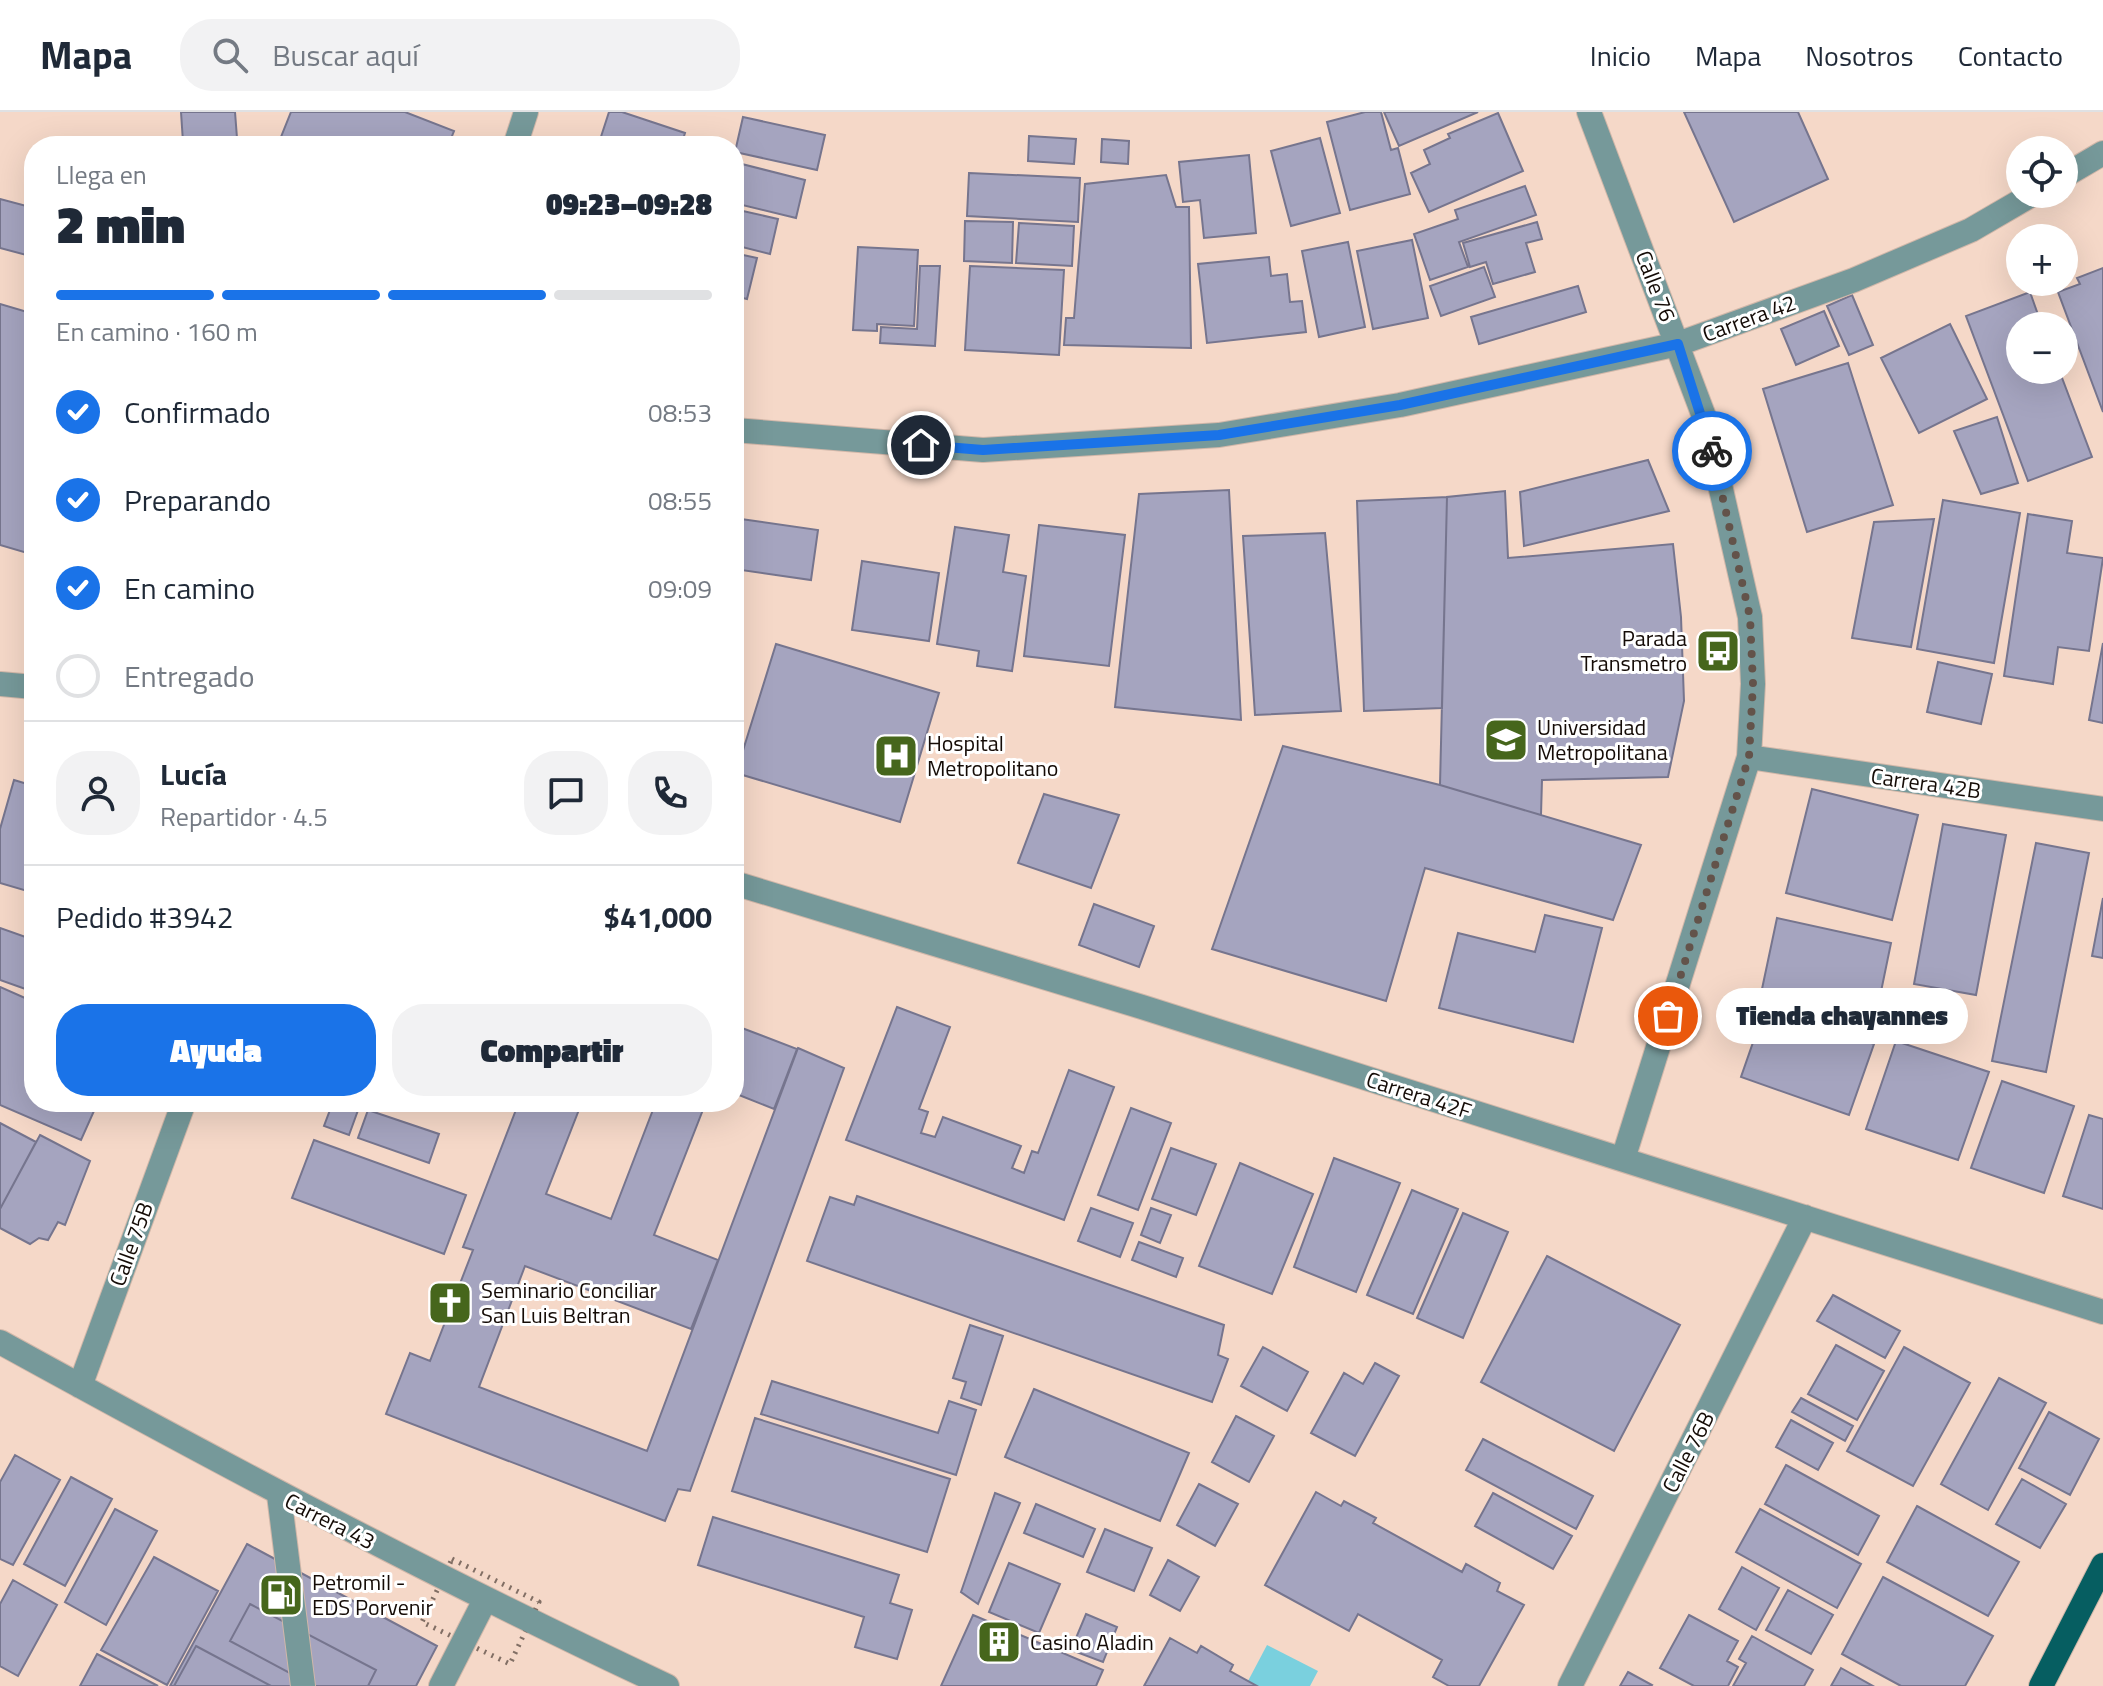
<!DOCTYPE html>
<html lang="es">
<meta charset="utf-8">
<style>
body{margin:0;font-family:"Titillium Web",sans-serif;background:#f2f2f3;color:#1f2937;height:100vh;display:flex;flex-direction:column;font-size:30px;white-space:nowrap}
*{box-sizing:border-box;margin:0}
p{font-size:26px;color:#747a83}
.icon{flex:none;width:44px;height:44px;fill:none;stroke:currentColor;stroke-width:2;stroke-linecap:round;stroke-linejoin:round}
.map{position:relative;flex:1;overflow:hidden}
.details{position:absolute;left:24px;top:24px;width:720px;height:976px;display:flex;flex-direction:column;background:#fff;border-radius:32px;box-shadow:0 8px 32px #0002}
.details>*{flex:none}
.tools{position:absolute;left:2006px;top:24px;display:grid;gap:16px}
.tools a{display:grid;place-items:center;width:72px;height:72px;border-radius:50%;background:#fff;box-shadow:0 8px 32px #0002;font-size:40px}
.pin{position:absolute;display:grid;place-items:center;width:68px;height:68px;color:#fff;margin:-34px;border:4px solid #fff;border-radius:50%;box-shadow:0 2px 8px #0007}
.courier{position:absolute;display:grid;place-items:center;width:80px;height:80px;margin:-40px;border:6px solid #1a73e8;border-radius:50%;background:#fff;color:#222;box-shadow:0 2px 10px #0007}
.bubble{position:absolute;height:56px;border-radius:28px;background:#fff;box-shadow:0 8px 32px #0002;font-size:26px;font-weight:800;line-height:56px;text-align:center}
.summary em{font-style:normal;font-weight:800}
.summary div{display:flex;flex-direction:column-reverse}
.summary{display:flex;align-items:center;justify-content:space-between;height:136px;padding:0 32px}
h1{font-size:52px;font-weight:800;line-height:60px}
.bar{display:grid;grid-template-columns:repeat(4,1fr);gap:12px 8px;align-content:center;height:96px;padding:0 32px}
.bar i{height:10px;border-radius:6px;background:#e0e1e3}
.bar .current{background:#1a73e8}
.bar p{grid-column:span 4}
.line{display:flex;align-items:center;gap:20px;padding:0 32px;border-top:2px solid #e0e1e3}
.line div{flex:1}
.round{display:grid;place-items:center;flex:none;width:84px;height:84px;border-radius:32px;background:#f2f2f3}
ol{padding:0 32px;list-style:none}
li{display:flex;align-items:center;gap:24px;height:88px}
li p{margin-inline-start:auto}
li .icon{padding:8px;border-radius:50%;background:#1a73e8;color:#fff;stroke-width:4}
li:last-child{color:#747a83}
li i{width:44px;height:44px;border:4px solid #e0e1e3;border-radius:50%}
.cta{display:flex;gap:16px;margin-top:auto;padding:16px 32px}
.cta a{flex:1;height:92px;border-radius:32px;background:#1a73e8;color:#fff;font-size:32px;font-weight:800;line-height:92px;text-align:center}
.cta a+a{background:#f2f2f3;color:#1f2937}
header{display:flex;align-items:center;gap:48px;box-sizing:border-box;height:112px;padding:0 40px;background:#fff;border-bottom:2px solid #e0e1e3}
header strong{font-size:38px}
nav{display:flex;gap:44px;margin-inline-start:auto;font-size:28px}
.search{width:560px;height:72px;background:#f2f2f3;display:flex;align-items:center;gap:20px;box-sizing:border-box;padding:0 28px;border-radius:32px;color:#747a83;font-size:30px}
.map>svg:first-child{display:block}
</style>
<header>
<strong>Mapa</strong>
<div class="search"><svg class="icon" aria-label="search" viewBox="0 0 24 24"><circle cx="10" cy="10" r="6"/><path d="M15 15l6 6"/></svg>Buscar aquí</div>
<nav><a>Inicio</a><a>Mapa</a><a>Nosotros</a><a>Contacto</a></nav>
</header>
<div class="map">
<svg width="2103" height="1574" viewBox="0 0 2103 1574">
<rect width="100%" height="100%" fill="#f5d8c8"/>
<path fill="#7ad0de" d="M1267,1533L1318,1559L1310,1574H1257L1248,1569Z"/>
<path fill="#a5a4bf" stroke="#76758e" stroke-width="2" d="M181,0H235L237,26L183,30Z
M291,0H405L454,19L448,34H304L281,25Z
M609,0H622L685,21L681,34H598Z
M1365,0H1381L1391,38L1398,36L1410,82L1350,98L1327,10Z
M1384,0H1478L1399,34Z
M1684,0H1798L1828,67L1734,110Z
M1498,1L1523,59L1429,100L1411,61L1430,52L1424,38L1450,26L1448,22Z
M743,5L825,23L817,58L735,40Z
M1029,24L1076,27L1074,52L1028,49Z
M1320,26L1340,101L1291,114L1271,39Z
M1102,27L1129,29L1128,52L1101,50Z
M1249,43L1256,121L1204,126L1200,88L1183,90L1179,50Z
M734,50L805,68L796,106L734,91Z
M969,61L1080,66L1078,110L967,104Z
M1166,63L1176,95H1189L1191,236L1064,233L1066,206H1074L1085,72Z
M1525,74L1536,103L1459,130L1468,155L1430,168L1414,122L1458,107L1455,98Z
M0,87L34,96V145L0,136Z
M734,97L778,107L770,142L734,133Z
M965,109L1013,110L1012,151L964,149Z
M1537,110L1542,127L1526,131L1535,160L1493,172L1486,150L1470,155L1463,131Z
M1019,111L1074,114L1072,154L1016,151Z
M1412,128L1428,206L1373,217L1357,139Z
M1348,130L1365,215L1319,225L1302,139Z
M858,135L918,138L914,214L877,212V219L853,218Z
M734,141L757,146L747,187L734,184Z
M1269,145L1271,164L1287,162L1290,190L1302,189L1306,220L1207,231L1198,152Z
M920,154H940L935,234L880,231L881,215L917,217Z
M970,154L1064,158L1059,243L965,238Z
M1484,155L1495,185L1441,204L1430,174Z
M2103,156V300L2058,180L2080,172L2077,166Z
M1578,174L1586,200L1479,232L1471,205Z
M2030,180L2042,214H2020V258H2059L2092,345L2028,369L1966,204Z
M1852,183L1873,233L1849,243L1827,194Z
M0,192L34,202V443L0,433Z
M1824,199L1839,234L1796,253L1781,217Z
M1950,212L1987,287L1919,321L1881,246Z
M1848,251L1893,393L1807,420L1763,277Z
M1997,305L2018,371L1981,382L1954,319Z
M1648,348L1669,399L1524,434L1520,380Z
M1229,378L1241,608L1115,595L1139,382Z
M1505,379L1508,446L1673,432L1681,505L1684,589L1668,665L1542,668L1541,703L1440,673L1447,385Z
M1447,385L1442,596L1364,599L1357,389Z
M1943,388L2020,401L1994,551L1917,537Z
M2028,402L2072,409L2067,441L2103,446L2089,539L2058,535L2053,572L2004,564Z
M734,406L818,418L811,468L734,457Z
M1934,407L1911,535L1852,526L1874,410Z
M1039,413L1125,423L1109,554L1024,544Z
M955,415L1009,423L1003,460L1026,464L1012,559L977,554L979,539L937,532Z
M1325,421L1341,599L1255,603L1243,424Z
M862,449L939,461L929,529L852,518Z
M2103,531V611L2089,608Z
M776,532L939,581L900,710L736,661Z
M1938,550L1992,562L1981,612L1927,600Z
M1283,634L1440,673L1641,733L1613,808L1425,756L1386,889L1212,837Z
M14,668L34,674V781L0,771V717Z
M1812,677L1918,703L1892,808L1786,781Z
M1044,682L1119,703L1091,776L1018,751Z
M1943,712L2006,723L1976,883L1914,872Z
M2036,731L2089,741L2046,960L1992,949Z
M2103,786V846L2092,844Z
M1094,792L1154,814L1139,855L1079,833Z
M1545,803L1602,816L1573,930L1439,896L1458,821L1535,840Z
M1777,806L1891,831L1877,899L1762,877Z
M0,816L34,828V880L0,868Z
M0,875L34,890V990H98L81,1028L0,993Z
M1766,893L1874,932L1849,1003L1741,965Z
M897,895L950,915L919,997L928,1000L921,1021L935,1025L943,1005L1021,1034L1012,1056L1024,1061L1032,1039L1038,1041L1069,958L1114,975L1064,1108L846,1028Z
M734,913L797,937L774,997L734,981Z
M1896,929L1989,960L1958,1048L1866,1017Z
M798,936L844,956L690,1379L678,1377L665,1409L386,1302L410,1241L430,1249L473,1138L463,1135L519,990H582L546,1082L611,1107L656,990H706L654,1123L718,1148L691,1217L525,1154L479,1275L647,1339Z
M2002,969L2074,994L2044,1081L1971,1056Z
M333,990H361L349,1023L324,1014Z
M1131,996L1171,1011L1138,1098L1098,1083Z
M368,998L439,1022L429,1051L358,1026Z
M2089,1003L2103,1007V1097L2063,1084Z
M0,1011L36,1030L0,1097Z
M40,1023L90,1049L65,1113L58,1110L48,1128L39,1126L30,1132L0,1116V1097Z
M314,1028L466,1083L444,1142L292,1086Z
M1171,1036L1216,1052L1196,1103L1152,1087Z
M1334,1046L1400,1071L1356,1180L1294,1155Z
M1240,1051L1313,1082L1272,1182L1199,1154Z
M1412,1078L1458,1097L1413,1202L1367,1183Z
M857,1084L1224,1213L1218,1243L1228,1247L1212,1290L807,1149L830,1085L854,1093Z
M1091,1096L1133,1111L1120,1145L1078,1129Z
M1151,1096L1171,1103L1160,1131L1141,1123Z
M1463,1101L1508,1120L1463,1226L1417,1206Z
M1139,1130L1183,1146L1176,1165L1132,1148Z
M1547,1144L1680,1213L1614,1339L1481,1270Z
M1833,1183L1900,1219L1885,1246L1817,1209Z
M970,1213L1003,1224L981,1293L961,1286L966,1270L953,1266Z
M1836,1233L1884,1259L1857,1308L1808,1282Z
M1263,1235L1308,1260L1287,1299L1241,1274Z
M1904,1235L1970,1271L1913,1374L1847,1339Z
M1375,1251L1399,1264L1355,1344L1311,1321L1344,1261L1363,1272Z
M1999,1266L2046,1291L1988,1398L1941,1372Z
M772,1269L938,1321L949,1289L976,1298L956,1363L761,1302Z
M1034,1277L1189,1341L1160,1409L1005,1345Z
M1801,1286L1853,1314L1845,1329L1792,1300Z
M2049,1300L2099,1327L2070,1383L2019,1356Z
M1236,1304L1274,1324L1249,1370L1212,1350Z
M755,1306L950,1367L927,1440L732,1379Z
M1791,1308L1833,1331L1818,1358L1776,1335Z
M1483,1327L1593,1384L1576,1417L1466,1358Z
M15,1343L60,1368L13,1453L0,1447V1370Z
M1786,1353L1879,1404L1858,1443L1765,1392Z
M71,1365L112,1387L65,1474L24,1452Z
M2022,1367L2066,1392L2040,1436L1996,1412Z
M1199,1372L1238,1392L1215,1434L1177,1413Z
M1316,1380L1341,1394L1344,1389L1376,1406L1373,1411L1462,1460L1466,1452L1500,1471L1497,1479L1524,1493L1479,1574H1449L1433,1565L1442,1548L1358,1502L1349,1519L1265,1473Z
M995,1381L1020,1391L978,1492L961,1480Z
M1493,1381L1572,1424L1553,1457L1475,1414Z
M1036,1392L1095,1417L1083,1445L1024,1421Z
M1917,1394L2019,1450L1988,1504L1887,1450Z
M115,1397L157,1419L106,1513L65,1490Z
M1760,1397L1861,1452L1837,1496L1736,1440Z
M713,1405L899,1463L890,1491L912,1498L897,1547L855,1535L864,1505L698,1453Z
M1105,1417L1152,1436L1134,1479L1087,1460Z
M247,1432L437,1534L416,1574H170Z
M154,1445L218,1479L167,1573L101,1538Z
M1168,1448L1199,1465L1180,1499L1150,1483Z
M1009,1451L1060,1472L1039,1521L989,1500Z
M1742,1455L1779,1476L1756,1518L1719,1497Z
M1883,1465L1993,1524L1965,1574H1901L1842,1542Z
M13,1468L57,1493L18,1564L0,1554V1492Z
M1788,1478L1833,1503L1811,1542L1766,1518Z
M250,1492L376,1558L368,1574H314L230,1529Z
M1086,1502L1117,1515L1103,1550L1071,1538Z
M973,1503L1103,1558L1096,1574H941Z
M1689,1503L1738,1529L1727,1549L1738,1555L1728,1574H1694L1660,1556Z
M1752,1524L1813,1558L1804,1574H1733L1746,1551L1739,1547Z
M1170,1526L1197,1541L1201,1534L1233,1553L1230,1559L1257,1574H1144Z
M196,1534L271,1574H174Z
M97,1542L158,1574H80Z
M1841,1556L1873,1574H1831Z
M1628,1560L1652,1573L1651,1574H1620Z"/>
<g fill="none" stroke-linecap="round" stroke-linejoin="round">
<g stroke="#d1b7a9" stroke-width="26">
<path id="minor" d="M1589,0L1705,307L1750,505L1753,572L1749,645L1623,1047
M515,34L526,0
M2064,64L2103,41
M734,318L983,338L1219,323L1400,293L1678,232L1854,168L1971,118L2033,82
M0,572L34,575
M1749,645L2103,697
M734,771L1142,895L2103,1200
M0,1230C220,1351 440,1468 667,1574
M80,1274L184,990
M279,1383L303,1574
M441,1574L485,1488
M1570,1574L1805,1105"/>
</g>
<g stroke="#d1b7a9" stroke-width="26">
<path id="major" d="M2041,1574L2103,1453"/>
</g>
<path stroke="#816e64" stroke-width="5" stroke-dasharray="2 6" stroke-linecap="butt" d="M452,1447L539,1490L510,1552L422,1510Z"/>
<use href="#minor" stroke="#76999a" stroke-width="24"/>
<use href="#major" stroke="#065e61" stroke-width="24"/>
</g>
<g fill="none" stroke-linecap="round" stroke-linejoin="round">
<path stroke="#63534a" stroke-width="8" stroke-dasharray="0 14.4" d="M1668,904L1749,645L1753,572L1750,505L1712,339"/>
<path stroke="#1a73e8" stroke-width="10" d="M921,333L983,338L1219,323L1400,293L1678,232L1712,339"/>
</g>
<defs>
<g id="bus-square" transform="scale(2.3)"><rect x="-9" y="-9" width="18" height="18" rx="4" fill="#46661c" stroke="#fff"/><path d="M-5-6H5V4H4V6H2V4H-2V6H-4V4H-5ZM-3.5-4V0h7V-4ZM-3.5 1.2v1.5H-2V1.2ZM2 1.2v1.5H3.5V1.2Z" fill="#fff"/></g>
<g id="university-square" transform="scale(2.3)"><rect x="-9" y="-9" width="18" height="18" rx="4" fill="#46661c" stroke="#fff"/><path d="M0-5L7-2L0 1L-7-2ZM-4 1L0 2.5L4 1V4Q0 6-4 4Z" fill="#fff"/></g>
<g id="hospital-square" transform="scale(2.3)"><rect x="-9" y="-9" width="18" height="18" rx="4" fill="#46661c" stroke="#fff"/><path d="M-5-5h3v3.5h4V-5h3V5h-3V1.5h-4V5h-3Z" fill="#fff"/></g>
<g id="church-square" transform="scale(2.3)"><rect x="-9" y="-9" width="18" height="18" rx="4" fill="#46661c" stroke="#fff"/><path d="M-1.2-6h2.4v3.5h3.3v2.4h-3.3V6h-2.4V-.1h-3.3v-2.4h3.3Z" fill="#fff"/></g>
<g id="fuel-square" transform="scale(2.3)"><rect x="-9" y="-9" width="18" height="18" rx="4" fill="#46661c" stroke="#fff"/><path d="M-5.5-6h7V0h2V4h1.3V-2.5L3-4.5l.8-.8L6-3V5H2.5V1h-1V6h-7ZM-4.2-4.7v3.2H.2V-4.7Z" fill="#fff"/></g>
<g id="building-square" transform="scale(2.3)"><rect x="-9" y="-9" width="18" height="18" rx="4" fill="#46661c" stroke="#fff"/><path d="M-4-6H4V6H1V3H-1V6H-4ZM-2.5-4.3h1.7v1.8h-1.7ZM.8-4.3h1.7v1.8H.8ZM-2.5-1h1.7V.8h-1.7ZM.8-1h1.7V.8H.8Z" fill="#fff"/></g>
</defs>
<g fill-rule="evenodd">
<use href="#bus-square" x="1718" y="539"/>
<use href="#university-square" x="1506" y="628"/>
<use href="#hospital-square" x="896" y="644"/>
<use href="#church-square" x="450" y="1191"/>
<use href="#fuel-square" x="281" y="1483"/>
<use href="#building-square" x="999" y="1530"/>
</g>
<g text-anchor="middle" stroke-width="6" stroke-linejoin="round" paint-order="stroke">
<g font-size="22" fill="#140b06" stroke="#fff">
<text transform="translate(1656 174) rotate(69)" y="8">Calle 76</text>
<text transform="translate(1749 206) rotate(-20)" y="8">Carrera 42</text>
<text transform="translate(1926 671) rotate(8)" y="8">Carrera 42B</text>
<text transform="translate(1419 983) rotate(18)" y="8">Carrera 42F</text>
<text transform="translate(131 1132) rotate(-70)" y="8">Calle 75B</text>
<text transform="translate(1688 1340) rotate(-63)" y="8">Calle 76B</text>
<text transform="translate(330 1409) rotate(27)" y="8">Carrera 43</text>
</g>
<g font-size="22" fill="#140b06" stroke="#fff" text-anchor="start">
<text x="1687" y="534" text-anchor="end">Parada<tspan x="1687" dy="25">Transmetro</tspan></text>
<text x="1537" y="623">Universidad<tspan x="1537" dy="25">Metropolitana</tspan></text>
<text x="927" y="639">Hospital<tspan x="927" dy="25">Metropolitano</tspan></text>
<text x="481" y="1186">Seminario Conciliar<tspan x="481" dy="25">San Luis Beltran</tspan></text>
<text x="312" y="1478">Petromil -<tspan x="312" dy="25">EDS Porvenir</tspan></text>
<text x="1030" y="1538">Casino Aladin</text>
</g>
</g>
</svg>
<div class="tools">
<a><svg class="icon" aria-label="locate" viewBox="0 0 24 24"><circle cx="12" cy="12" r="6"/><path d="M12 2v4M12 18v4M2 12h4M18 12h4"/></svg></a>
<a>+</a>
<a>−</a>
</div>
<div class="pin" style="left:1668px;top:904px;background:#ea580c"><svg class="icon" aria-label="bag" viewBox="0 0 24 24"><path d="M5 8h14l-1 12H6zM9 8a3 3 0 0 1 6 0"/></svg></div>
<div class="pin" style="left:921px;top:333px;background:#1f2937"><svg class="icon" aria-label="home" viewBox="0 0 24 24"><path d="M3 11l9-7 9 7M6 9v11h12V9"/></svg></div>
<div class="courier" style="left:1712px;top:339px"><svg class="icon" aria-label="bike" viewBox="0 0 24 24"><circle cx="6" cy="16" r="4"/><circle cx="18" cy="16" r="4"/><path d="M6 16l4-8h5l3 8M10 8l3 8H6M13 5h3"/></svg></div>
<div class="bubble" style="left:1716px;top:876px;width:252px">Tienda chayannes</div>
<section class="details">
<div class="summary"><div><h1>2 min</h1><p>Llega en</p></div><em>09:23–09:28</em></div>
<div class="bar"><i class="current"></i><i class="current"></i><i class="current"></i><i></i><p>En camino · 160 m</p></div>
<ol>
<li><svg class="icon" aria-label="check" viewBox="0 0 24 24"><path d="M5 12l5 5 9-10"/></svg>Confirmado<p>08:53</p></li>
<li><svg class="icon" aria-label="check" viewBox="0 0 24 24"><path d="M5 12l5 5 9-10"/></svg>Preparando<p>08:55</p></li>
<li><svg class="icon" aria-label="check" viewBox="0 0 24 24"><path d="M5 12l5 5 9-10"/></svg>En camino<p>09:09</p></li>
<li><i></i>Entregado</li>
</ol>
<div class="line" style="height:144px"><a class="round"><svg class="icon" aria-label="person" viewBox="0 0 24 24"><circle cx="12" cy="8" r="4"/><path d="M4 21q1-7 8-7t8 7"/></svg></a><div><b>Lucía</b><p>Repartidor · 4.5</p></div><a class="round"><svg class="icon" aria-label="chat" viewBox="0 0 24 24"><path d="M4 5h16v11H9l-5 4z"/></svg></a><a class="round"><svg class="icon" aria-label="phone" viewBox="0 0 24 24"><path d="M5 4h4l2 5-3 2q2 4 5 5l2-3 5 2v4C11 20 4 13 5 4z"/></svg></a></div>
<div class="line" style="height:104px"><div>Pedido #3942</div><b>$41,000</b></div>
<div class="cta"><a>Ayuda</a><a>Compartir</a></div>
</section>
</div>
